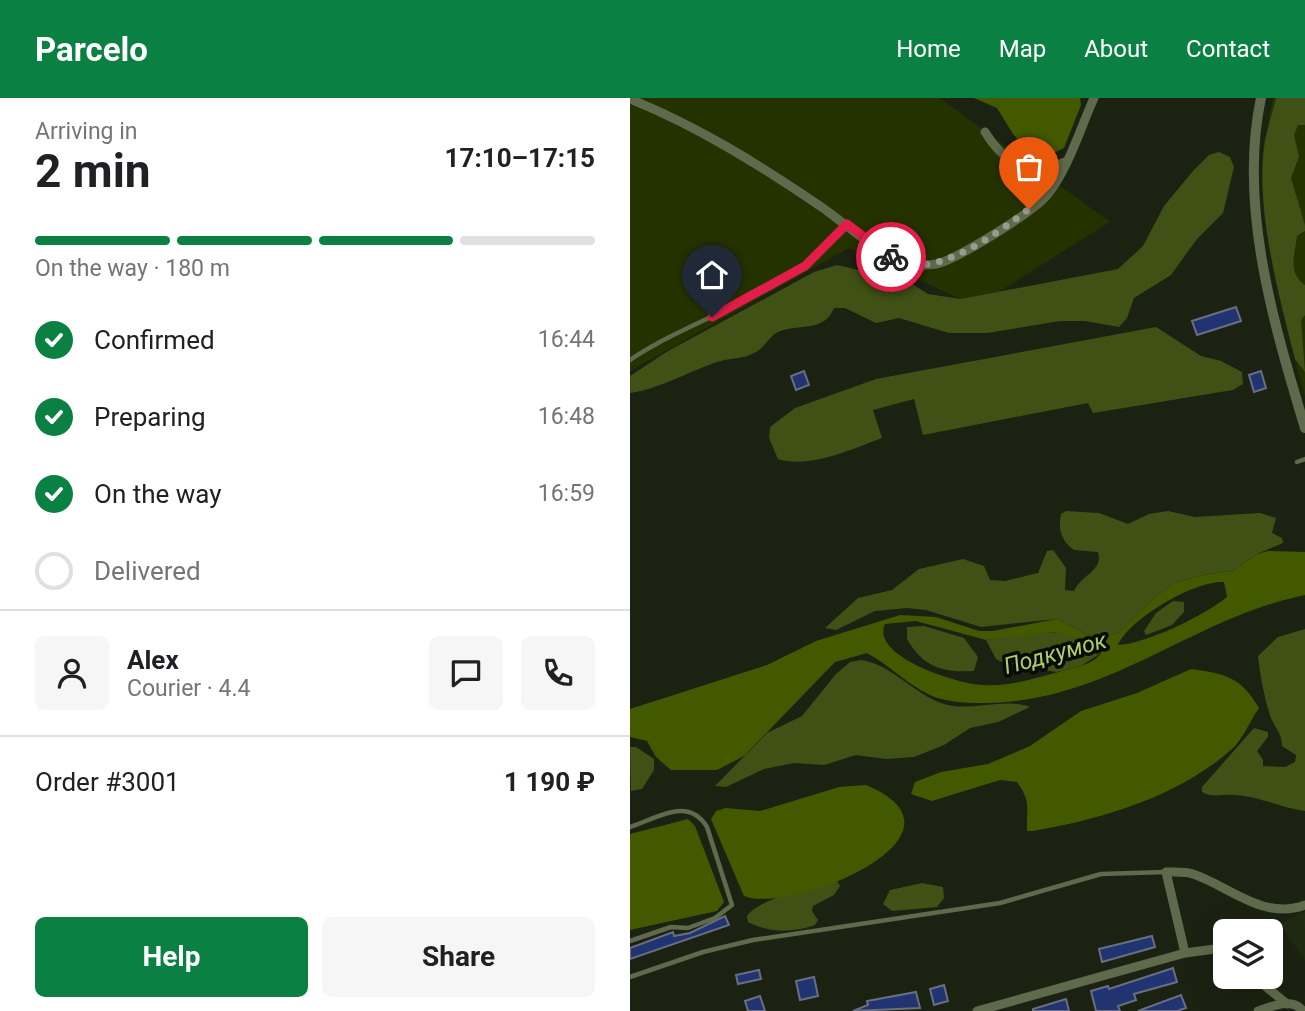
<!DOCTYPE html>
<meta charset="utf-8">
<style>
body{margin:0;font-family:Roboto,sans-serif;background:#f6f6f6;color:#202124;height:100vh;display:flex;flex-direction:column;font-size:26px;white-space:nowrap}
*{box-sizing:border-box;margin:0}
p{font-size:23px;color:#757577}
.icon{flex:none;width:38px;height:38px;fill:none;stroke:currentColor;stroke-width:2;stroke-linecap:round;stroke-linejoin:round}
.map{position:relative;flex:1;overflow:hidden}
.drawer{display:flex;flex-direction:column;background:#fff;width:630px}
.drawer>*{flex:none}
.tools{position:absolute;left:583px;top:821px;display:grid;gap:14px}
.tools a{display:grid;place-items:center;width:70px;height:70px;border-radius:10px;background:#fff;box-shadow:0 7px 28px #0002;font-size:35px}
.pin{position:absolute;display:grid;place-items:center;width:60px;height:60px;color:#fff;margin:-72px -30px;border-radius:50% 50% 50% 0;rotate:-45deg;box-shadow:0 0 7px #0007}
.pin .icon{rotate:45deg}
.courier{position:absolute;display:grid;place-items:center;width:70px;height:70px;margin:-35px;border:5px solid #e11d48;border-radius:50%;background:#fff;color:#222;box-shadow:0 2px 9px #0007}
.overview em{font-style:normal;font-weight:700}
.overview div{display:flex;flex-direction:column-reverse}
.overview{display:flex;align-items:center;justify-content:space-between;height:119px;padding:0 35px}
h1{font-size:46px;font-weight:700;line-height:52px}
.bar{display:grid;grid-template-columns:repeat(4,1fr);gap:10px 7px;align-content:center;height:84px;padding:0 35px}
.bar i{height:9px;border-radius:5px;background:#e0e0e0}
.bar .selected{background:#0b8043}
.bar p{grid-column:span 4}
.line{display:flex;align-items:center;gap:18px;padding:0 35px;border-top:2px solid #e0e0e0}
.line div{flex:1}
.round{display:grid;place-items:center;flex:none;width:74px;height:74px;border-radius:10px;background:#f6f6f6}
ol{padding:0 35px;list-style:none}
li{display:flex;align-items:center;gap:21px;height:77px}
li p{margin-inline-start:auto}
li .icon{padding:7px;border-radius:50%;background:#0b8043;color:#fff;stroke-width:4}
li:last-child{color:#757577}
li i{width:38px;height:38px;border:4px solid #e0e0e0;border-radius:50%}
.cta{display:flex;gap:14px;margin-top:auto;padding:14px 35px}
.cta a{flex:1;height:80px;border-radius:10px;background:#0b8043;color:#fff;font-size:28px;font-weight:700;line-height:80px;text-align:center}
.cta a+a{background:#f6f6f6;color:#202124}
header{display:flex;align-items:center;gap:42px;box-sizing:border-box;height:98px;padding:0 35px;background:#0b8043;color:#fff}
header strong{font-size:33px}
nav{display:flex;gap:38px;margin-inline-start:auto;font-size:24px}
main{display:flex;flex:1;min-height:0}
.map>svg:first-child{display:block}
</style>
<header>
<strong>Parcelo</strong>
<nav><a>Home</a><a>Map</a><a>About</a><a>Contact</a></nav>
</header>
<main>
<section class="drawer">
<div class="overview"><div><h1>2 min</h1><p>Arriving in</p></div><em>17:10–17:15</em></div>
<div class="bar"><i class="selected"></i><i class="selected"></i><i class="selected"></i><i></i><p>On the way · 180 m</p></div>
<ol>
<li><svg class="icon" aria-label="check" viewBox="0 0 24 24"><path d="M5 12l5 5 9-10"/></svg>Confirmed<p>16:44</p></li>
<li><svg class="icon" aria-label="check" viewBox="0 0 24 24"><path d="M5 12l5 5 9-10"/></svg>Preparing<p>16:48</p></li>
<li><svg class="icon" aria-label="check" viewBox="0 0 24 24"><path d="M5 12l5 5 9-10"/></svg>On the way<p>16:59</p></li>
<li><i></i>Delivered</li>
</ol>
<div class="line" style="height:126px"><a class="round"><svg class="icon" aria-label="person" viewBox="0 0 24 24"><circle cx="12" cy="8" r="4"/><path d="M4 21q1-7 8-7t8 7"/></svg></a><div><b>Alex</b><p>Courier · 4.4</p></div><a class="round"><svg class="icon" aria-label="chat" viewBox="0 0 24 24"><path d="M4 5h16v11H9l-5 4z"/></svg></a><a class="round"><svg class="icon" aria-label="phone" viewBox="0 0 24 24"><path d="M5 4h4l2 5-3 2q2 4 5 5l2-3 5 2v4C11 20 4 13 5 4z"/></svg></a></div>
<div class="line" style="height:91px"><div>Order #3001</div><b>1 190 ₽</b></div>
<div class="cta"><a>Help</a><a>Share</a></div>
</section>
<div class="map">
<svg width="675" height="913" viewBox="0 0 675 913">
<rect width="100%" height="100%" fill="#1c2211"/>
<path fill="#202911" d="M675,813V862L649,826Z"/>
<path fill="#243200" d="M0,0H310L480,124L346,208L219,150L0,273Z
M643,0H675V299C656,228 633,150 633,75C633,50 638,25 643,0Z"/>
<path fill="#3f5115" d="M646,0H675V27H668L664,37L669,59L661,80L675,127V133L667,138C665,156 657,175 675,187V217L671,222L675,274L665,261C649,196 624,109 635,42C638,28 643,14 646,0Z
M589,54L600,59L604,69L593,115L567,141L541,177L504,200L497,220L489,229L455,223H430L357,235H319L269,220L246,225L215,210H204C194,235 169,225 148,234C139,238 134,251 124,255C113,261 99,260 87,264C57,274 32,290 0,295V278L38,253L184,174L207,167L279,184L298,196L331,201L488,171L513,148L534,108L563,73L579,57Z
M526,229L571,258L591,263L612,274L613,286L603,292L463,315L458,305L293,337L284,301L243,312L252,340C222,351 180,371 148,361L139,340L140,329L165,310L246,281Z
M436,413L469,415L498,426L519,416L538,413L565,419L630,415L646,420L642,435L652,440L653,445L627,456L603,473L573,477L545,485L525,499L492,534L473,539L456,536L427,521L351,529L296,512L277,510L245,513L206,532L195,530L228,500L262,492L289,471L333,461L354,468L360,482L375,483L408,475L417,453L423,452L436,470L435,492L444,493C451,477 474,472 468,454L444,452C431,443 428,431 431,416Z
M543,503L554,504V514L542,527L516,537L514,533L526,515Z
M294,528L334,540L348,559L344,573C313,575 293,569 277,541V529Z
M675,531V713C652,710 628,698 605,697C594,696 581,700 572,694V689L624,630L638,634V639L627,653L633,662V668L655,669L665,664L666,657L652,648C652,634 644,630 640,617C634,600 630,576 628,558L648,539Z
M406,534C425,534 462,536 471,555L451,568L427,574L376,566L366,561L356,542Z
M231,562C266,567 288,603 323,608C347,611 379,600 400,609L368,624L340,630L314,647L284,659L256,661L226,657L194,667L164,665L134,671L96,689L85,688L137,635L172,618L206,576L220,564Z
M0,649H6L24,661V672L12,691L1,693Z
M207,783L210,788L204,797L183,808L182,813L188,822L185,827C162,835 140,835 118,824L117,818C129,800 184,789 207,783Z
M292,785L313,789L314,800L307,809L262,813L253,806L260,792Z"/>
<path fill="#425900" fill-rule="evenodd" d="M344,0H450L451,7L434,50L413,60L403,58L383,36L367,10Z
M638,453L675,454V497C559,521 477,606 351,605C334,605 313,604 298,596C277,586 259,567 237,555L205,564L114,658L87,672H41L26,659L17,643L0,639V611L137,567L186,543L270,517L306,519L349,533H363L427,521L456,536L473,539L491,534L525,499L545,485L573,477L603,473L627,456ZM594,484L597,499C575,517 516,546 488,547C499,521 565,482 594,484ZM286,523L356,542L423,534L460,543L471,555C463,567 445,569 432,573C405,580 380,589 352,587C329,586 240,559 255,526Z
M561,571C596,576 611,579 629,610C620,623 613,641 602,651C548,699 472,721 403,733H397C396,711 402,705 387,684L370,682L302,703L281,696L285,684L311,674L358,666L400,648L451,613L507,595Z
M236,687C356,737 160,817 114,798L81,721L86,713L96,710L130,713L209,689Z
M58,721L65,728L94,804L87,813L0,832V736Z"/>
<path fill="#213370" stroke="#676f82" stroke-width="2" d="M606,209L611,223L567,237L562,223Z
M174,273L179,287L166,292L161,278Z
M631,273L636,290L624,294L619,277Z
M95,818L99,827L0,861V850L43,834L44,838L60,835Z
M522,838L525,849L472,864L469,851Z
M543,870L547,884L504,896L506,902L488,908L490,913H466L461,893L478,888L479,891Z
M129,872L131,881L108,886L106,877Z
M184,879L188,898L170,902L166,883Z
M314,887L318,903L304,907L300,891Z
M286,894L290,910L223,913L238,907L237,903Z
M551,897L556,910L547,913H508Z
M130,898L135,913H118L115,903Z
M436,901L439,913H403V911Z"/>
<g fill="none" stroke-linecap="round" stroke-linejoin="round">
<path stroke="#5f6a4c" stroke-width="4.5" d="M0,262C54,226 119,207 172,170C188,159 200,141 215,128
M667,364L675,361
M0,729C28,720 58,698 77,729L102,807L85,820L58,830L41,829L0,843
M0,879L73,854L123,842L370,805L471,776L536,774"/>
<path stroke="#5f6a4c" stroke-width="9" d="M0,1C67,28 130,67 190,108C208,120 252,158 269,163C279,167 294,168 306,166C326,162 405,113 418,96C439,69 450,31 464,0
M355,34C374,65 400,79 435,64
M555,855L536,774C545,774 555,773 563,776C599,788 634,823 675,807
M623,878L657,906
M347,913L555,855L585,851L595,858
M628,913C643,908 662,899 673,913"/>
<path stroke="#5f6a4c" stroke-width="10" d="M631,0C608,108 644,227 675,330"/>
</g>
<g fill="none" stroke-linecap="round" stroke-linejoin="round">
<path stroke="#979c8f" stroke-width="7" stroke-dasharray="0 12.6" d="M261,159C299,187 369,134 399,111"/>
<path stroke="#e11d48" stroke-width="9" d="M82,219L175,168L217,126L261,159"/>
</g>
<g text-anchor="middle" stroke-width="7" stroke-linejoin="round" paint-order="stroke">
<g font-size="23" font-style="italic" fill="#acd067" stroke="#080a04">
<text transform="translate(425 555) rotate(-15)" y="8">Подкумок</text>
</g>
</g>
</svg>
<div class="tools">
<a><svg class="icon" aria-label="layers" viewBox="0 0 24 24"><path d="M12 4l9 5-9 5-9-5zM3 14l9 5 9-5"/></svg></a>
</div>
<div class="pin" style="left:399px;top:111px;background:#ea580c"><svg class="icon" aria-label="bag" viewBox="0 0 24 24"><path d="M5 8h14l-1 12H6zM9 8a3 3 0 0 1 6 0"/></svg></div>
<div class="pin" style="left:82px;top:219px;background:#1f2937"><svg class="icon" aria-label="home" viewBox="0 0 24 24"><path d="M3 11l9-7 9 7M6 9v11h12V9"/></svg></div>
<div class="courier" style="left:261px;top:159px"><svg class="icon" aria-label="bike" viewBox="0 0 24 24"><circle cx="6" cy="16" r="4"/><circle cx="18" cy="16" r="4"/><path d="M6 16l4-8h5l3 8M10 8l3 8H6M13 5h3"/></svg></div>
</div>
</main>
